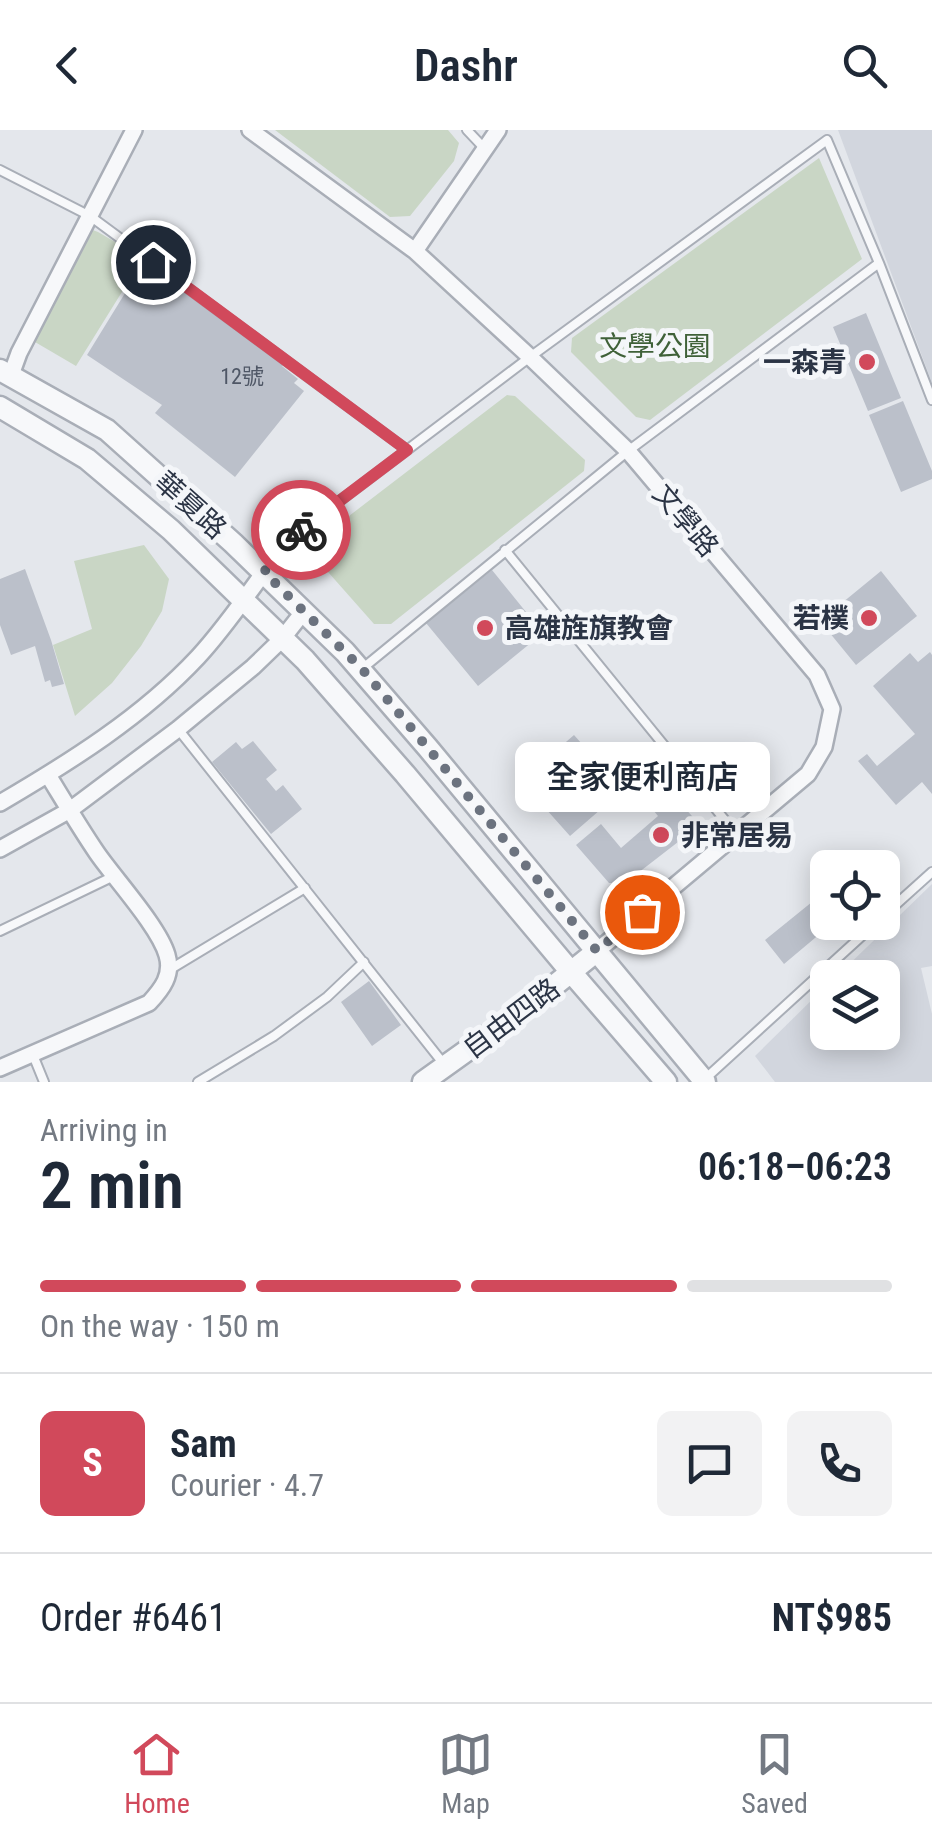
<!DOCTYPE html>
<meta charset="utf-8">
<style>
body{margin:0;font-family:"Roboto Condensed","Noto Sans TC",sans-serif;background:#f2f2f3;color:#1f2937;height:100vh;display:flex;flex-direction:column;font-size:38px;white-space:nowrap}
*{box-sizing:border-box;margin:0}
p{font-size:32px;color:#747a83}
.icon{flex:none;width:55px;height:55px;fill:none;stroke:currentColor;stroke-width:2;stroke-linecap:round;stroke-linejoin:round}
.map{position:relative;height:952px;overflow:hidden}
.sheet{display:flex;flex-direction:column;background:#fff;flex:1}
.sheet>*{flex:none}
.tools{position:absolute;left:810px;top:720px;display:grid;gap:20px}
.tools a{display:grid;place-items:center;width:90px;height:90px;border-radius:15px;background:#fff;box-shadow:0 5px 25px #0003;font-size:50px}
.pin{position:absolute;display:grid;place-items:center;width:85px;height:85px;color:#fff;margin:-42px;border:5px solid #fff;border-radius:50%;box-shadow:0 2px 10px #0007}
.courier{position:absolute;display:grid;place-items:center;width:100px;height:100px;margin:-50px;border:8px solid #d1495b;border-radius:50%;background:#fff;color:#222;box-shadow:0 2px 12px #0007}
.bubble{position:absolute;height:70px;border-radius:15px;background:#fff;box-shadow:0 5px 25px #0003;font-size:32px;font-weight:600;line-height:70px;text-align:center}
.summary em{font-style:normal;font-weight:600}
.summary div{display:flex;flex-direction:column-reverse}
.summary{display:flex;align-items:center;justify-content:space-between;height:170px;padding:0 40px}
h1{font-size:65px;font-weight:600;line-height:75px}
.bar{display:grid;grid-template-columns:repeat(4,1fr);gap:15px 10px;align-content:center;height:120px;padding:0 40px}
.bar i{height:12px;border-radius:8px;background:#e0e1e3}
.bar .selected{background:#d1495b}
.bar p{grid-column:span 4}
.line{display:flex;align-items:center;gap:25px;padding:0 40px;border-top:2px solid #e0e1e3}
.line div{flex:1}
.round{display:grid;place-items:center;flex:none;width:105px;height:105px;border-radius:15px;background:#f2f2f3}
header{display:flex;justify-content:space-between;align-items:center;height:130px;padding:0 40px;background:#fff;font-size:45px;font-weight:600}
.tabs{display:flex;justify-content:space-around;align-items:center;height:140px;border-top:2px solid #e0e1e3;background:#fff;font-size:28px;color:#747a83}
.tabs a{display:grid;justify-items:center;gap:5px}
.tabs .selected{color:#d1495b}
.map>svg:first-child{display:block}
</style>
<header><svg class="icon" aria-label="back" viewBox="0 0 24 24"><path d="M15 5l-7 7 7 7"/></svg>Dashr<svg class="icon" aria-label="search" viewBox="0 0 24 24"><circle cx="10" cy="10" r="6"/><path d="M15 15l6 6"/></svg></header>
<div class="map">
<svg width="932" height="952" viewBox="0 0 932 952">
<rect width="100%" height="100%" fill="#e4e7ec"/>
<path fill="#d2d6de" d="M838,0H932V253Z
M932,754V836L921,838L932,884V952H775L755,926L827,855L828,902H882V848L836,847Z"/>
<path fill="#c9d6c5" d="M275,0H448L459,13L454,31L410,86L390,87Z
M819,28L862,129L650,290L636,287L571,222L572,208Z
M90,99L98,102L143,128L76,236L35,212L38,202Z
M507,265L515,266L585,330L584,341L391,494H374L313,425L315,412Z
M144,415L169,449L162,481L141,516L112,553L75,586L53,515L92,499L74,431Z"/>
<path fill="#bbc0ca" d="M146,129L285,233L282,236L298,249L294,253L304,261L235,347L155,283L162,275L87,225Z
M866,183L901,268L868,281L833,197Z
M903,271L932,341V349L901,362L869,285Z
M25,439L51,510L64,554L52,557L50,550L45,552L35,516L11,525L0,495V449Z
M492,440L543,503L478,556L426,493Z
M881,441L917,486L856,535L820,491Z
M930,522L932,525V664L922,652L896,675L858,631L867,624L877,636L915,604L873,556L910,523L918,532Z
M574,605L623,660L570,706L521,651Z
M253,611L277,640L266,649L276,661L283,655L302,679L271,704L212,632L236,612L242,619Z
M649,638L700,695L625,753H609L576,715L601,694L621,718L658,686L631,653Z
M828,759V792H834L784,834L765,810Z
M369,851L401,895L372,916L341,872Z"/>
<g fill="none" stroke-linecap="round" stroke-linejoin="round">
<g stroke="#a9aeb7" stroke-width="12">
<path id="service" d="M467,0L484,18
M0,40L90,86L407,320
M879,133L932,270
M505,420L737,705
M264,442L296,404L530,227L827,10L879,133L628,321L363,538
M178,599L443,933
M882,787L932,742
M0,801L114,746
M169,840L305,758
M33,925L44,952
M706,948L877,792
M198,952L274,906L327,867L364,832"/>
</g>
<g stroke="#a9aeb7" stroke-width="20">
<path id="minor" d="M250,0L415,121L530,227L628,321L817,545L832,579L824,617L808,644L597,821
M415,121L498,0
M11,245L19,223L134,0
M0,673C70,632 142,587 198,527C222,501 243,471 264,442
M0,719L70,680L178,599L253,537L282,509L304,481
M0,938L149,873C162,859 173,845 167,825C159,797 115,749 97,723C80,698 64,671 48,645"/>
</g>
<g stroke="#a9aeb7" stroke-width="25">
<path id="tertiary" d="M0,240L107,300L233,413L345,522L428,618L705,952
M0,277L87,329L171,400L305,530L405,644L571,842L666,952
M423,952L525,879L597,821"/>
</g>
<use href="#service" stroke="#f7f8fa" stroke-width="8"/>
<use href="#minor" stroke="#f7f8fa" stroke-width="15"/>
<use href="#tertiary" stroke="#f7f8fa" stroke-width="20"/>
</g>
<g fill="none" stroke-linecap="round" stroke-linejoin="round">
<path stroke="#6c737f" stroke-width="10" stroke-dasharray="0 18" d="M301,400L280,420L264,442L362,539L597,821L642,782"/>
<path stroke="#d1495b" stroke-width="12" d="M153,132L407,320L301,400"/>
</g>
<g fill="#d1495b" stroke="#f4f6f9" stroke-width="4">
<circle cx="867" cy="232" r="10"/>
<circle cx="869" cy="488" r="10"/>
<circle cx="485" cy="498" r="10"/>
<circle cx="661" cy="705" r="10"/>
</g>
<g text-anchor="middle" stroke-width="10" stroke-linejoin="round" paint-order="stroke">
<g font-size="22" fill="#4f5766">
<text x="242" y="254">12號</text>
</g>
<g font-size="28" fill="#3f6138" stroke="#f4f6f9">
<text x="655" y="226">文學公園</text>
</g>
<g font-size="28" font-weight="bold" fill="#2b3445" stroke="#f4f6f9" text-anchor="end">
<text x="847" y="242">一森青</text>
<text x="849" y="498">若樸</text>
<text x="505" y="508" text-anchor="start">高雄旌旗教會</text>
<text x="681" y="715" text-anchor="start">非常居易</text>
</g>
<g font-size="28" fill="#2b3445" stroke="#f4f6f9">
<text transform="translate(191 375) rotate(42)" y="10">華夏路</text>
<text transform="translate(686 390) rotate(50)" y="10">文學路</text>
<text transform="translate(511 888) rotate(-37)" y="10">自由四路</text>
</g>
</g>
</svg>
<div class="tools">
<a><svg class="icon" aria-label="locate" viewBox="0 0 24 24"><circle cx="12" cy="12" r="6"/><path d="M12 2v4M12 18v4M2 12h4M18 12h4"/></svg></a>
<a><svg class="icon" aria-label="layers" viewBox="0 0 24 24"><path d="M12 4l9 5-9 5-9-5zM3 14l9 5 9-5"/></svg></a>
</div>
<div class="pin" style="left:642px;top:782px;background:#ea580c"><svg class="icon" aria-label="bag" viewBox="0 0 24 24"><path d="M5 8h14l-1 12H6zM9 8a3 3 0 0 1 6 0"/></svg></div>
<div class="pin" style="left:153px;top:132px;background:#1f2937"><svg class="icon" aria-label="home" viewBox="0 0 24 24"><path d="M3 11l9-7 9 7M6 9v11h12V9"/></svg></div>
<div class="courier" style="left:301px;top:400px"><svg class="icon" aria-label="bike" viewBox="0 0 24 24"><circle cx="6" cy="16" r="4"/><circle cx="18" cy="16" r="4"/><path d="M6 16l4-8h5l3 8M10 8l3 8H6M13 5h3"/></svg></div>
<div class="bubble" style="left:515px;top:612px;width:255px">全家便利商店</div>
</div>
<section class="sheet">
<div class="summary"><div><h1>2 min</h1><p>Arriving in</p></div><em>06:18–06:23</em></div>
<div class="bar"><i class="selected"></i><i class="selected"></i><i class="selected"></i><i></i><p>On the way · 150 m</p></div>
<div class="line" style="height:180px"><b class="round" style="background:#d1495b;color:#fff">S</b><div><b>Sam</b><p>Courier · 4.7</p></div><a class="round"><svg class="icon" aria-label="chat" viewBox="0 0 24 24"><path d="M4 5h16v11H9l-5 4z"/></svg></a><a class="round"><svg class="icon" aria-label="phone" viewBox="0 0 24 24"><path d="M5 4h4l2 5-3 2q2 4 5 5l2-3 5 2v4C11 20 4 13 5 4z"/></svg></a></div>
<div class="line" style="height:130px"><div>Order #6461</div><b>NT$985</b></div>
</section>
<nav class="tabs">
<a class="selected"><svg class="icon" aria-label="home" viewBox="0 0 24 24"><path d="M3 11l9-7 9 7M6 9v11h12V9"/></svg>Home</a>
<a><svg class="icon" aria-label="map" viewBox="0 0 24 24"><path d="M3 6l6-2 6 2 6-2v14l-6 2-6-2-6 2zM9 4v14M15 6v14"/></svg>Map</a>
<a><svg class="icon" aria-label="saved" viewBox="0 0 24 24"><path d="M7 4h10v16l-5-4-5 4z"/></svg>Saved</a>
</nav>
